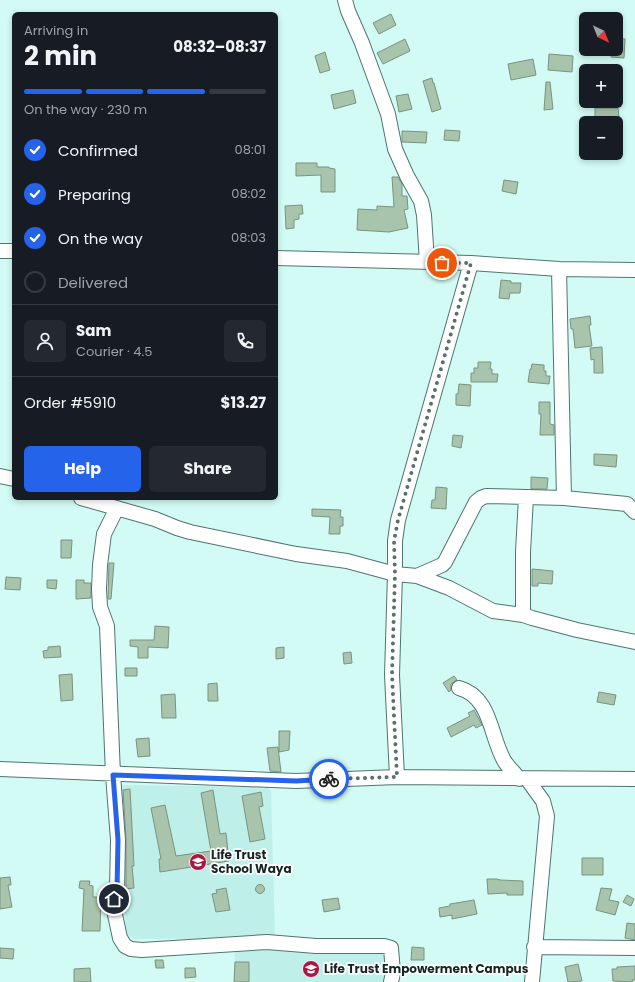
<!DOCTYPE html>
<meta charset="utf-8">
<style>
body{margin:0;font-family:Poppins,sans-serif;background:#242831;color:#f1f3f6;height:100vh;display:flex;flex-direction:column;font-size:15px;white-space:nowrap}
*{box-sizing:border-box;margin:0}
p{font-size:13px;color:#9ea1a6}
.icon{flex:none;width:22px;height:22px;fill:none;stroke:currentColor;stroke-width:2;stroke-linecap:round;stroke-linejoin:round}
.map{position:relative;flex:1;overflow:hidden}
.panel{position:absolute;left:12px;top:12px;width:266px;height:488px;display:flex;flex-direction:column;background:#171b24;border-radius:6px;box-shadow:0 2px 6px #0003}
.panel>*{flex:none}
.needle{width:26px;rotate:137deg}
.tools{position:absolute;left:579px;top:12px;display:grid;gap:8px}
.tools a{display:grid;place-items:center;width:44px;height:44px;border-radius:6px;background:#171b24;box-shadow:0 2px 6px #0003;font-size:20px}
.pin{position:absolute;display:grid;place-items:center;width:34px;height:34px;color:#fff;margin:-17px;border:2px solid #fff;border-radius:50%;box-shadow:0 1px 4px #0007}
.courier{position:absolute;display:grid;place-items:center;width:40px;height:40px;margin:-20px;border:3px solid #2563eb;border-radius:50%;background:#fff;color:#222;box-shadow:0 1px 5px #0007}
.overview em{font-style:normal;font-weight:700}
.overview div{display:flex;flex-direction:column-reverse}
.overview{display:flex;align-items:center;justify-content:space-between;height:68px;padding:0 12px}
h1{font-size:26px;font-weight:700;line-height:30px}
.bar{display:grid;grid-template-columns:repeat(4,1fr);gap:6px 4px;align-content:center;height:48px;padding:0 12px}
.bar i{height:5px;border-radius:3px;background:#363941}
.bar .active{background:#2563eb}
.bar p{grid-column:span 4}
.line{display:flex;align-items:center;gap:10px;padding:0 12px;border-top:1px solid #363941}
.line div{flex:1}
.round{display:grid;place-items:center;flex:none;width:42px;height:42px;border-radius:6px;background:#242831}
ol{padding:0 12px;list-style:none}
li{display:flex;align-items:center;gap:12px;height:44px}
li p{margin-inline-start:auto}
li .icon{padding:4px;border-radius:50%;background:#2563eb;color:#fff;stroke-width:4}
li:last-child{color:#9ea1a6}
li i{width:22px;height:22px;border:2px solid #363941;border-radius:50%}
.button{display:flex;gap:8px;margin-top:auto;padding:8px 12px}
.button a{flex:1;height:46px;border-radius:6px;background:#2563eb;color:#fff;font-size:16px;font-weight:700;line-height:46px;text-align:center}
.button a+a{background:#242831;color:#f1f3f6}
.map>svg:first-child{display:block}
</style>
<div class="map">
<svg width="635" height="982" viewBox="0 0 635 982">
<rect width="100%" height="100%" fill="#d1fbf4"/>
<path fill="#bef0e9" d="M121,785L267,787L271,791L275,938L133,939L126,933Z
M235,949L383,950L388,956V982H234Z"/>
<path fill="#a8c4ad" stroke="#79937e" d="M391,14L396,25L379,34L373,23Z
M616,38L625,39L624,58L611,57L612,49H616Z
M405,39L410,51L383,64L377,53Z
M325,52L330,70L320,73L315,56Z
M549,54L573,56L572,72L548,70Z
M533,59L536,75L511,80L508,64Z
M432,78L433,83H434L441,109L432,112L423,81Z
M546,82H550L553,109L544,110Z
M353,90L356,103L334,109L331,95Z
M408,94L412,109L399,112L396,96Z
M595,108H618L619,117H614V123H600V117H595Z
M445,130L460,131L459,141L444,140Z
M402,131L427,132L426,143L402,142Z
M296,163H317V167H329V168L335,169V192H321V175L296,176Z
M392,177H398L402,184V196H407L408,209L404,210L408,228L389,232L357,230L358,209L377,210V206L394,207Z
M504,180L518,182L516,194L502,191Z
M302,205L303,214H299V219L294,220V228L286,229L285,206Z
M501,280L511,281V283H521L520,293H510L509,299L499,298Z
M590,316L591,325H589L592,346L575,348L573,329H571L570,319Z
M602,347L603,373H594V359L591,360L590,348Z
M478,362H491L490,369H492V374H498L497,382H471V373H474V368H478Z
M532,364L544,365V371H546V376H550L549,384L528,382L530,369H531Z
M459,384L471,385L470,406L456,405V394H458Z
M539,402H550V424L554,425V435H540L541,414H539Z
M453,435L463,436L461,448L452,446Z
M594,454L617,455L616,467L594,465Z
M531,477L548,478L547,489H531Z
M436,487L447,488L446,509L431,508L432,500H435Z
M312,509L341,510L340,517H343V526H340V534H329L330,517L312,516Z
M61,540H72L71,558H61Z
M109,563H114L111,599H108Z
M532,569L553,571L552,584L538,583V586H532Z
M6,577L21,578L20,590L5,589Z
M47,580H57L56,589L47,588Z
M76,580H84V583H91V598L76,599Z
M155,626L169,627L168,648L148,647V658H138V647L130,646V640H154Z
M60,646L61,657L44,658L43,651L48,650V647Z
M284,647V658L276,659V648Z
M351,652L352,663L344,664L343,653Z
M125,668H137V676H125Z
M72,674L73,700L61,701L59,675Z
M454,676L457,680L451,684V690L449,692L443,683Z
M217,683L218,701H208V684Z
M599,692L616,695L614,705L597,702Z
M175,694L176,718H162L161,695Z
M474,710L482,725L476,728L474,725L451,737L447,728L470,716L468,713Z
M279,731H290L289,750L279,752Z
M149,738L150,756L138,757L136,739Z
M278,747L281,772L270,771L267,748Z
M130,789L134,866H132L134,888L126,889V839L123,790Z
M213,790L220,834L226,833L229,861L160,872L159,859H161L151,808L165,805L176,856L211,851L201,793Z
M261,792L263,806L259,807L265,839L250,842L242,796Z
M582,858H603V875H582Z
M10,877L11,885H8L12,907L0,909V878Z
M487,879H497L500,880L523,881V895H507V893L488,894Z
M80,881H90L89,885L93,886V897H101L100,931H82L84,889L79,888Z
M255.5 889a4.5 4.5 0 1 1 9 0a4.5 4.5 0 1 1-9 0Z
M226,888L230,910L216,912L212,894L217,893L216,890Z
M601,888L612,889L609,900L619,902L615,915L596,910Z
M627,895L634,899L631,906L623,902Z
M338,898L340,909L324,912L322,900Z
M474,900L477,914L452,919V915L440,917L439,908L450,906V904Z
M627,923L635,924V940L625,938Z
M412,947L424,948V960H411Z
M0,948L14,949L13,959L0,958Z
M155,960H163L164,968H156Z
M235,962H249V982H234Z
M578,964L582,981L568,982L565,967Z
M635,966V980H632L633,982L613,981L612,969H617V967Z
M90,968L91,982H74V969Z
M185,968H195L196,977L185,978Z"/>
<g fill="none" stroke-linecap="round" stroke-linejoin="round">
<g stroke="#4f756f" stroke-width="16">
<path id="minor" d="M345,0L348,11L362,43L388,114L395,149L407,176L421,201L424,215L427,262
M0,251H14
M276,258L471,263L559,269L635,270
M471,263L398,520L395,541V574L392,675L397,777L635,779
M559,269L564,498
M0,476L14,479
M81,498L155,519L177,528L190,532L296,554L347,561L395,574L417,576L449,588L493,611L523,615L532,618L577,630L635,642
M117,508L104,534L100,565L99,589L100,607L107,626L113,775L118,840L117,890L114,899V910L120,938L125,946L131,949L142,950L267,942L316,946H384L391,948L393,973L391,982
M417,576L442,565L445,562L476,502L481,498L486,496L564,498L627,504L635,512
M523,615V552L526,497
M459,688C492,697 490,738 505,762C509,768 515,773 519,779
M0,769L296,781L397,777
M527,779L543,801L547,816L532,982
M534,947L635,948"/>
</g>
<use href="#minor" stroke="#fff" stroke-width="14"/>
</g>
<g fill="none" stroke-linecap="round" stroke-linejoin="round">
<path stroke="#57706c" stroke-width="4" stroke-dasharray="0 7.2" d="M329,779L397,777L392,675L395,574L394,541L398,520L471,263H442"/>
<path stroke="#2563eb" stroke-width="5" d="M114,899L117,890L118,840L113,775L296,781L329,779"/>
</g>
<defs>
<g id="school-disc" transform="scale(0.9)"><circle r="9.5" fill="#ab1643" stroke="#fefefe"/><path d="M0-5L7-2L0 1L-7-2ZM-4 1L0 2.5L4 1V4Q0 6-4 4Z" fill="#fff"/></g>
</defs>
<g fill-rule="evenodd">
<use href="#school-disc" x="198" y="862"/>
<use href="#school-disc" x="311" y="969"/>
</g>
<g text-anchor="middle" stroke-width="3.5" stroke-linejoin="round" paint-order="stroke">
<g font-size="12" font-weight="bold" fill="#152523" stroke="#fefefe" text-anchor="start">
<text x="211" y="859">Life Trust<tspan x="211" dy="14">School Waya</tspan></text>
<text x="324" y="973">Life Trust Empowerment Campus</text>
</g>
</g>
</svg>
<div class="tools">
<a><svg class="needle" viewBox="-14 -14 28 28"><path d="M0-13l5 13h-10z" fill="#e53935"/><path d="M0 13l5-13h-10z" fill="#9ea1a6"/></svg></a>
<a>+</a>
<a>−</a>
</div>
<div class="pin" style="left:442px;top:263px;background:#ea580c"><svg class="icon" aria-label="bag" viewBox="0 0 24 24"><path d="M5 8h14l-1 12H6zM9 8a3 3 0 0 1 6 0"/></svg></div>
<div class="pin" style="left:114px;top:899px;background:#1f2937"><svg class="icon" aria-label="home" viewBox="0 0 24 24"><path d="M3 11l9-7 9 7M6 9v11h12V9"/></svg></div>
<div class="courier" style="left:329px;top:779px"><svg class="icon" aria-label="bike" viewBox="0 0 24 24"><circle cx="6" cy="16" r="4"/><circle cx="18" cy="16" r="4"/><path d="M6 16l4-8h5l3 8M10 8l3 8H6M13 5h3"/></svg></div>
<section class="panel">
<div class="overview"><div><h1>2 min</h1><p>Arriving in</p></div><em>08:32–08:37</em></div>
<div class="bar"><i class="active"></i><i class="active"></i><i class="active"></i><i></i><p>On the way · 230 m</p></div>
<ol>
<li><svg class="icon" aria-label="check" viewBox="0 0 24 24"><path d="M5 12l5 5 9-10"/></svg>Confirmed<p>08:01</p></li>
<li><svg class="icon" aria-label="check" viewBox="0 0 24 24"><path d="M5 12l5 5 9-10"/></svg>Preparing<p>08:02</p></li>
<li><svg class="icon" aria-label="check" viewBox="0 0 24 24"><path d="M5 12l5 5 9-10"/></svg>On the way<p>08:03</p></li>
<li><i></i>Delivered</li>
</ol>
<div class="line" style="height:72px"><a class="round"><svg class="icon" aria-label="person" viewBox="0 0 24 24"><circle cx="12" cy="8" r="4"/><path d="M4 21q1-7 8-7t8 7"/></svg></a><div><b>Sam</b><p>Courier · 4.5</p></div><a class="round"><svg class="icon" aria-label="phone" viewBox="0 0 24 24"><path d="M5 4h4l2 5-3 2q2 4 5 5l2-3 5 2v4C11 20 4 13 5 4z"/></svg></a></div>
<div class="line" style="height:52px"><div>Order #5910</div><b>$13.27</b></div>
<div class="button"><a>Help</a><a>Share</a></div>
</section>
</div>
